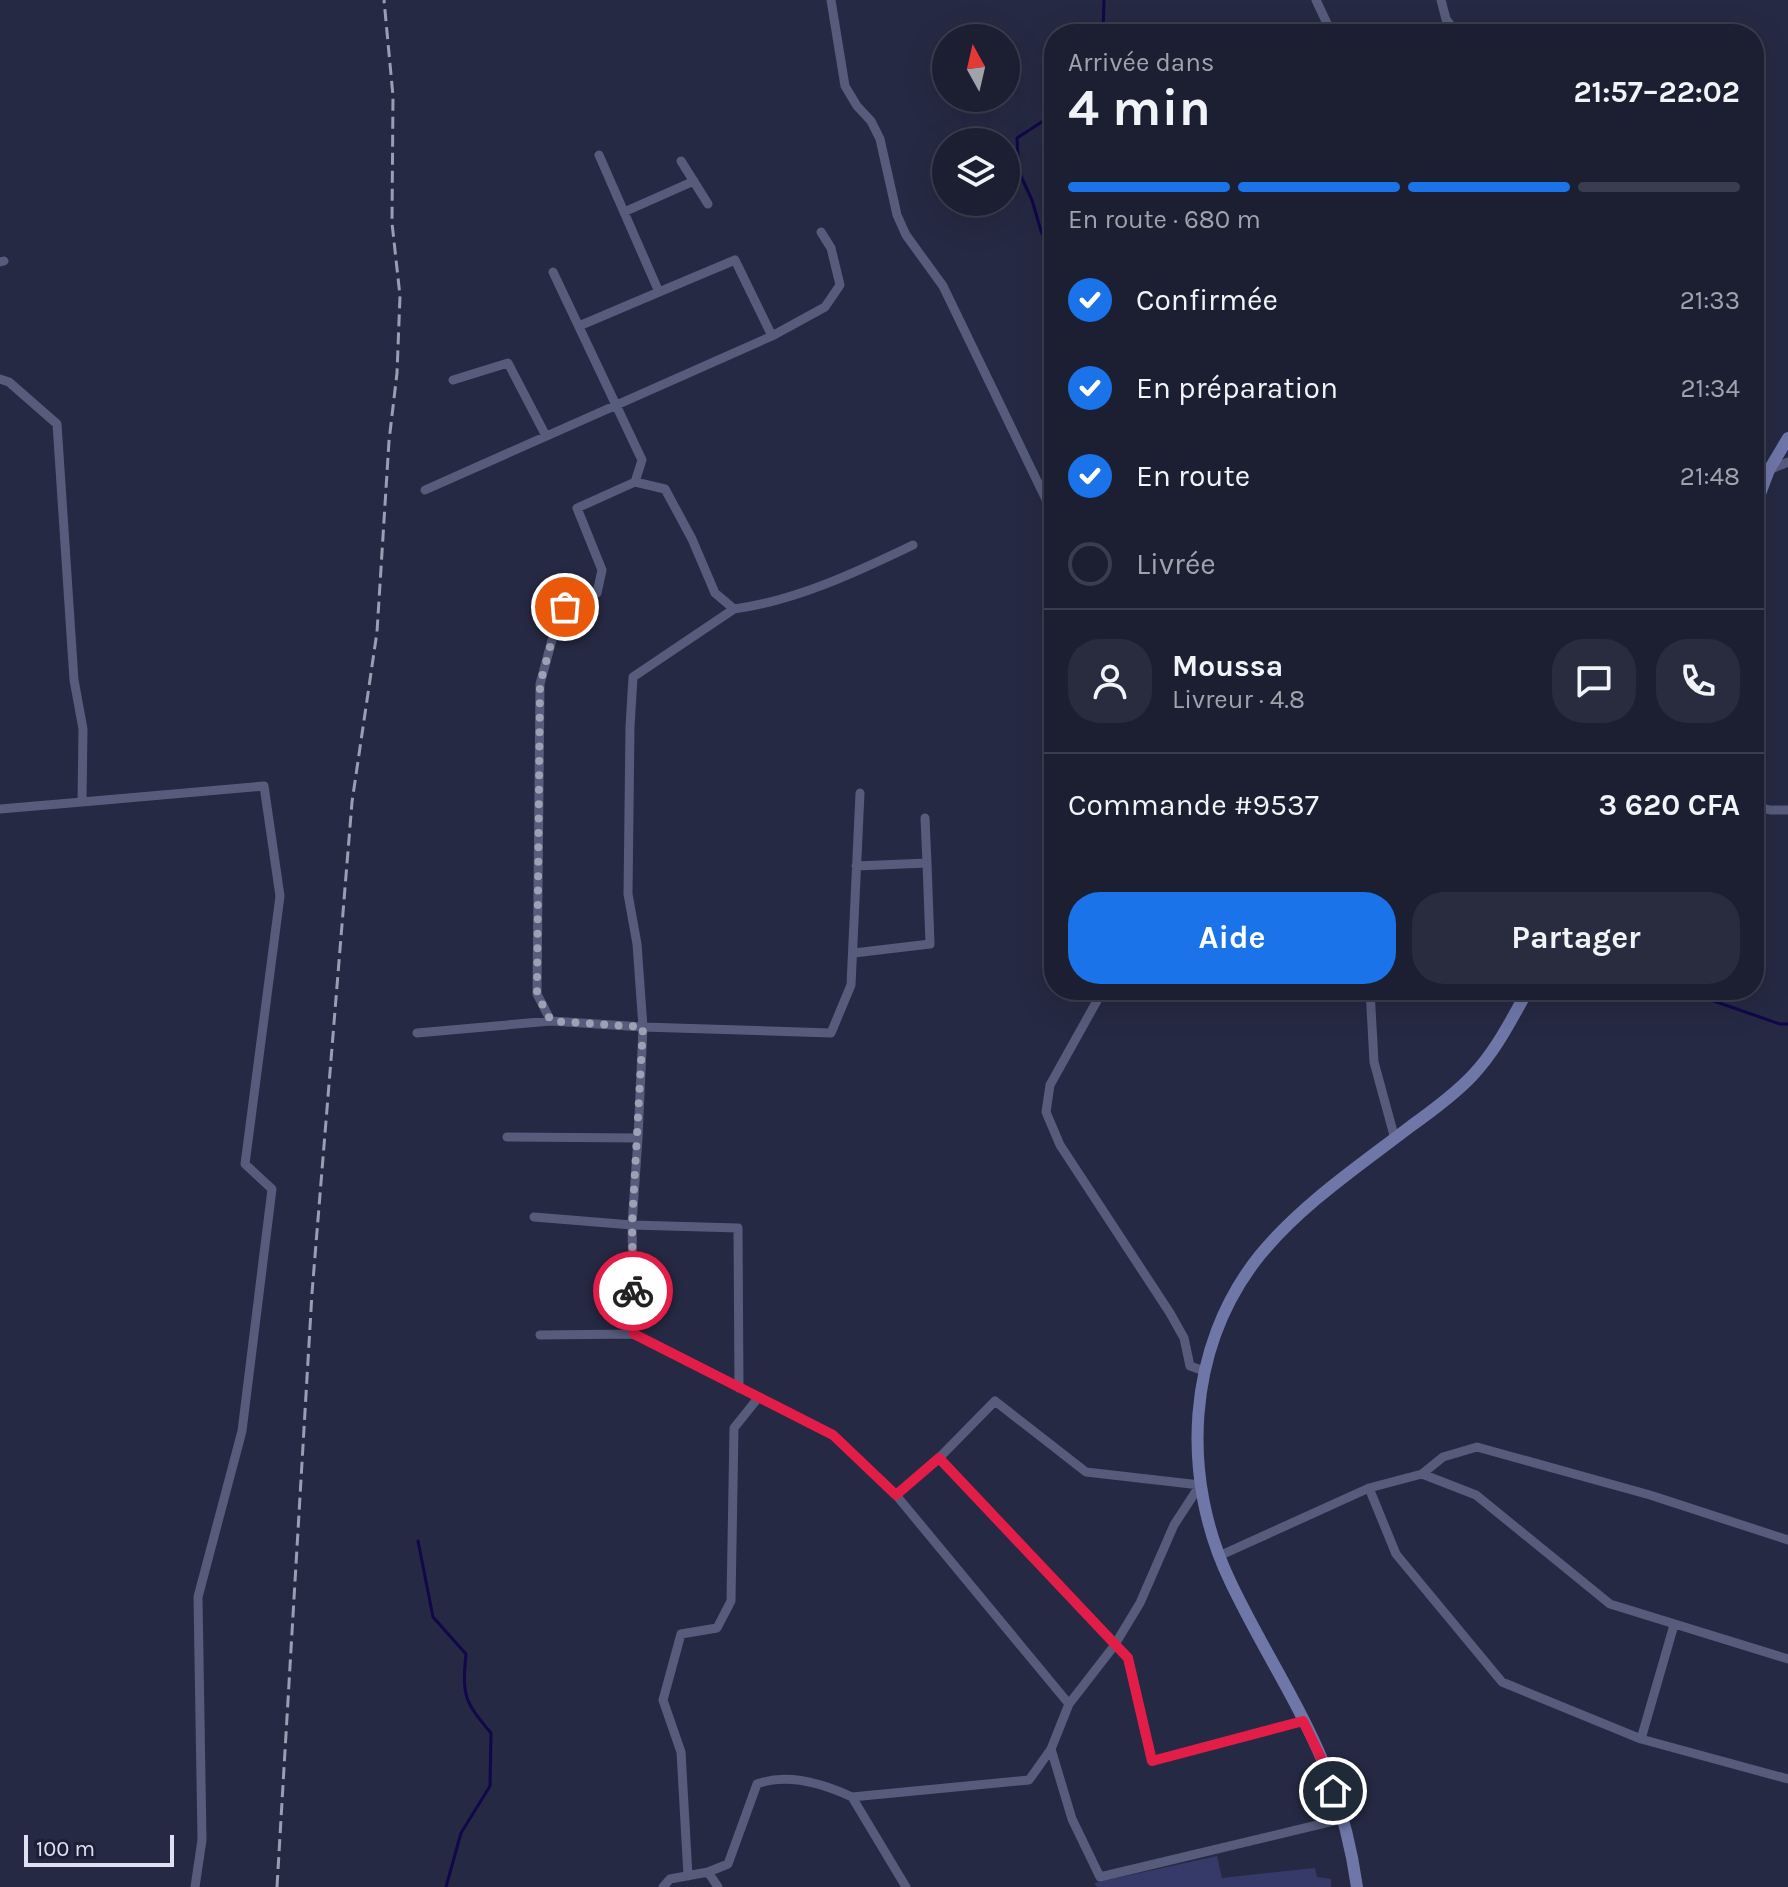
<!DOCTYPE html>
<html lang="fr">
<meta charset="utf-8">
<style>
body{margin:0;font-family:Karla,sans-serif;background:#292c3e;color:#f1f3f6;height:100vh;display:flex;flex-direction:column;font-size:30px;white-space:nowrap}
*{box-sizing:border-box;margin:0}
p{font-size:26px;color:#a0a2ac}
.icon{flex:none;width:44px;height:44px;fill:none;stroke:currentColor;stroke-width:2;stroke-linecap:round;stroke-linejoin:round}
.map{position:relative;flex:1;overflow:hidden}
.side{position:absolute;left:1044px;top:24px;width:720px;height:976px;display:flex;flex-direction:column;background:#1c1f32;border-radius:32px;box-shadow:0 8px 32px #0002,0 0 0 2px #3a3d4d}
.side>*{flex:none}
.needle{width:52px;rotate:352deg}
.controls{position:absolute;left:932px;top:24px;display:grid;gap:16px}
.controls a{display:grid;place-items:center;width:88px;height:88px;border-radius:50%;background:#1c1f32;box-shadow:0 8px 32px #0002,0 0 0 2px #3a3d4d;font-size:40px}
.scale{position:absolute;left:24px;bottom:20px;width:150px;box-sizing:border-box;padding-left:8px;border:4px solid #dde1f2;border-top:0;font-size:22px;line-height:28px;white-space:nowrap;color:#dde1f2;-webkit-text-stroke:6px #1d1f38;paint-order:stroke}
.pin{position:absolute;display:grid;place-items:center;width:68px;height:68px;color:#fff;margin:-34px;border:4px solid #fff;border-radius:50%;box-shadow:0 2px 8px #0007}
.courier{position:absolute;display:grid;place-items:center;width:80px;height:80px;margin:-40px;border:6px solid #e11d48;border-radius:50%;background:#fff;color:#222;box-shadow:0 2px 10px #0007}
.summary em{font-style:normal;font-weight:700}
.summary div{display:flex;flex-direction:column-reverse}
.summary{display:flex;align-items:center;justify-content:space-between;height:136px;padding:0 24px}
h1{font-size:52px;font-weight:700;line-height:60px}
.bar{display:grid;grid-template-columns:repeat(4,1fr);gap:12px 8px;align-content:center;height:96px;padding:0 24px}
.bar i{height:10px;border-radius:6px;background:#3a3d4d}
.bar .selected{background:#1a73e8}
.bar p{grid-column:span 4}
.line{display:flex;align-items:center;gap:20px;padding:0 24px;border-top:2px solid #3a3d4d}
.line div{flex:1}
.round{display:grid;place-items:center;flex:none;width:84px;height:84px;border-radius:32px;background:#292c3e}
ol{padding:0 24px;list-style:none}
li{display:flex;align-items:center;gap:24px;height:88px}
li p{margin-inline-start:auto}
li .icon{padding:8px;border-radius:50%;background:#1a73e8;color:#fff;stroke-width:4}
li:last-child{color:#a0a2ac}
li i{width:44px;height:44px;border:4px solid #3a3d4d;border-radius:50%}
.action{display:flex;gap:16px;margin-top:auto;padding:16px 24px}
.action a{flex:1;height:92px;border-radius:32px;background:#1a73e8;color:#fff;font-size:32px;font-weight:700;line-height:92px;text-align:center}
.action a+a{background:#292c3e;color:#f1f3f6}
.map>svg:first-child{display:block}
</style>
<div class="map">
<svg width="1788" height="1887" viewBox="0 0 1788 1887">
<rect width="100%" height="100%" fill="#262943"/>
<path fill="#353a68" d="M1217,1856L1222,1878L1315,1868L1317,1877L1331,1879V1887H1097L1094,1883Z"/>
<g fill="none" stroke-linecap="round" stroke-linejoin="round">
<path stroke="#12074b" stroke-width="3" d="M1103,34L1104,0
M1054,114L1017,138L1019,172L1032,200L1041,231L1048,245L1054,248
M1660,990L1669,996L1705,998L1780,1024H1788
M418,1541L433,1617L466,1654C462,1696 464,1701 491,1733L490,1786L461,1833L446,1887"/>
<path stroke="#575c7c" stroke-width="9" d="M831,0L845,86L857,106L871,121L880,139L897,215L906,235L943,286L1054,516
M1316,0L1332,34
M1441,0L1446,19L1457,34
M681,161L708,204
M624,212L694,181
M0,262L4,261
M579,326L659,292L599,155
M772,336L825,307L840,285L831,248L821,232
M0,379L9,382L57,424L74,680L83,729L82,802L264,786L280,896L245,1164L272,1189L242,1431L198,1597L202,1840L195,1887
M453,380L508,363L546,436
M1769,470L1788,462
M635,482L665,489L692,539L715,593L734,609C795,601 857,572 913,545
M425,490L772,336L735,260L659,292
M734,609L633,677L630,727L628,894L637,944L643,1027L831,1033L851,985L860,793
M1754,806L1770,810H1788
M0,809L82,802
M856,866L927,863L925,818
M854,953L930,944L927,863
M1103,990L1050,1085L1046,1112L1060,1145L1170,1313L1184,1338L1190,1366L1204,1371
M1370,990L1374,1062L1395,1139
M551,1021L537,994L540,684L558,618L565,607L597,593L602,570L577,508L635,482L642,460L553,272
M417,1033L551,1021L643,1027L638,1138L507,1137
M534,1217L632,1225L638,1138
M634,1334L632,1225L738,1228L739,1388
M540,1335L634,1334L833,1435L896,1495L1069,1704
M939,1458L1128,1658L1152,1761L1303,1721
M1422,1474L1443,1457L1477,1447L1650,1495L1788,1540
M1369,1488L1396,1554L1502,1682L1641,1739L1788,1779
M1219,1556L1369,1488L1422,1474L1476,1495L1610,1604L1788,1659
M1641,1739L1674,1625
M1051,1749L1072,1819L1100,1877L1342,1819
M852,1797L906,1887
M708,1872L718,1887
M688,1876L681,1752L663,1700L681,1634L717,1628L731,1601L734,1428L758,1398
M663,1887L670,1879L708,1872L728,1864L757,1784C787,1773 824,1784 852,1797L1029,1780L1051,1749L1069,1704L1114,1646L1140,1603L1174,1525L1200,1485L1086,1472L995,1401L939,1458L896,1495"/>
<path stroke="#6f77a9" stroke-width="12" d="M1754,510L1769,470L1788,438
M1357,1887C1351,1845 1340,1803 1324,1764C1298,1701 1259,1643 1230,1581C1180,1477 1186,1347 1260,1255C1302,1204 1359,1166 1411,1126C1432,1111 1454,1095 1472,1076C1496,1051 1511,1020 1528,990"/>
<path stroke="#9a9eb2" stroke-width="3" stroke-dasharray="12 6" stroke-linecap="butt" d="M277,1887L312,1293L352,802L377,632L389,441L397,373L400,296L392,223L393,96L384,0"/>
</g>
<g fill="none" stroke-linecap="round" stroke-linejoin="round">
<path stroke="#9da1b5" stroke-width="8" stroke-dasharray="0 14.4" d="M565,607L558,618L540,684L537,994L551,1021L643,1027L632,1225L633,1291"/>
<path stroke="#e11d48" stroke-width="10" d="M633,1291L634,1334L833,1435L896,1495L939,1458L1128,1658L1152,1761L1303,1721L1324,1764L1333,1791"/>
</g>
</svg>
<div class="controls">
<a><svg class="needle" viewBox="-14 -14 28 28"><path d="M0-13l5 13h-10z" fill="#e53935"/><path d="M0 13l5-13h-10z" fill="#a0a2ac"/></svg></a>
<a><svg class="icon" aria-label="layers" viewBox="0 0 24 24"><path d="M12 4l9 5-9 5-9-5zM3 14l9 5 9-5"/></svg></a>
</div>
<div class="scale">100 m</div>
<div class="pin" style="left:565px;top:607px;background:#ea580c"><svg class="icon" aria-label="bag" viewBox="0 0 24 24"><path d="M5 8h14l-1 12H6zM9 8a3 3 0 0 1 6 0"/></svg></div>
<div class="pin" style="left:1333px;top:1791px;background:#1f2937"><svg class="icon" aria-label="home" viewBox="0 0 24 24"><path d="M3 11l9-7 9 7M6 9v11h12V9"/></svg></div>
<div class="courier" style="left:633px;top:1291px"><svg class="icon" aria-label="bike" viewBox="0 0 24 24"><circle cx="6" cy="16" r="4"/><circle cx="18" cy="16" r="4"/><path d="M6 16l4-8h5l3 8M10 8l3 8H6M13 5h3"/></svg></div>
<section class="side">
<div class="summary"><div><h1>4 min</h1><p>Arrivée dans</p></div><em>21:57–22:02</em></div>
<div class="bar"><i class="selected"></i><i class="selected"></i><i class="selected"></i><i></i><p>En route · 680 m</p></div>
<ol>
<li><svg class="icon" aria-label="check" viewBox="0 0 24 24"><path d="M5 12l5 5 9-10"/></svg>Confirmée<p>21:33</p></li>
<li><svg class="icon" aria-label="check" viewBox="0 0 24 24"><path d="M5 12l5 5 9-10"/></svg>En préparation<p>21:34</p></li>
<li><svg class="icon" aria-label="check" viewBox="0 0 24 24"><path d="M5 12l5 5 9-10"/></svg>En route<p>21:48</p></li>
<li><i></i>Livrée</li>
</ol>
<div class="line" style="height:144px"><a class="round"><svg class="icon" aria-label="person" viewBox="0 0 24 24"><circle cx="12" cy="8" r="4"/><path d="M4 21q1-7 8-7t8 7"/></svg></a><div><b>Moussa</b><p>Livreur · 4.8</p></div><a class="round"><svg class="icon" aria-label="chat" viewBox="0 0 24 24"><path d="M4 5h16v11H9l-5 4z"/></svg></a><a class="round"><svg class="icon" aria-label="phone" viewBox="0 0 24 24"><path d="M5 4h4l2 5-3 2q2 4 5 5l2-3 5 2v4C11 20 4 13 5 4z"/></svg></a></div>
<div class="line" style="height:104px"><div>Commande #9537</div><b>3 620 CFA</b></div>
<div class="action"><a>Aide</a><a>Partager</a></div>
</section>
</div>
